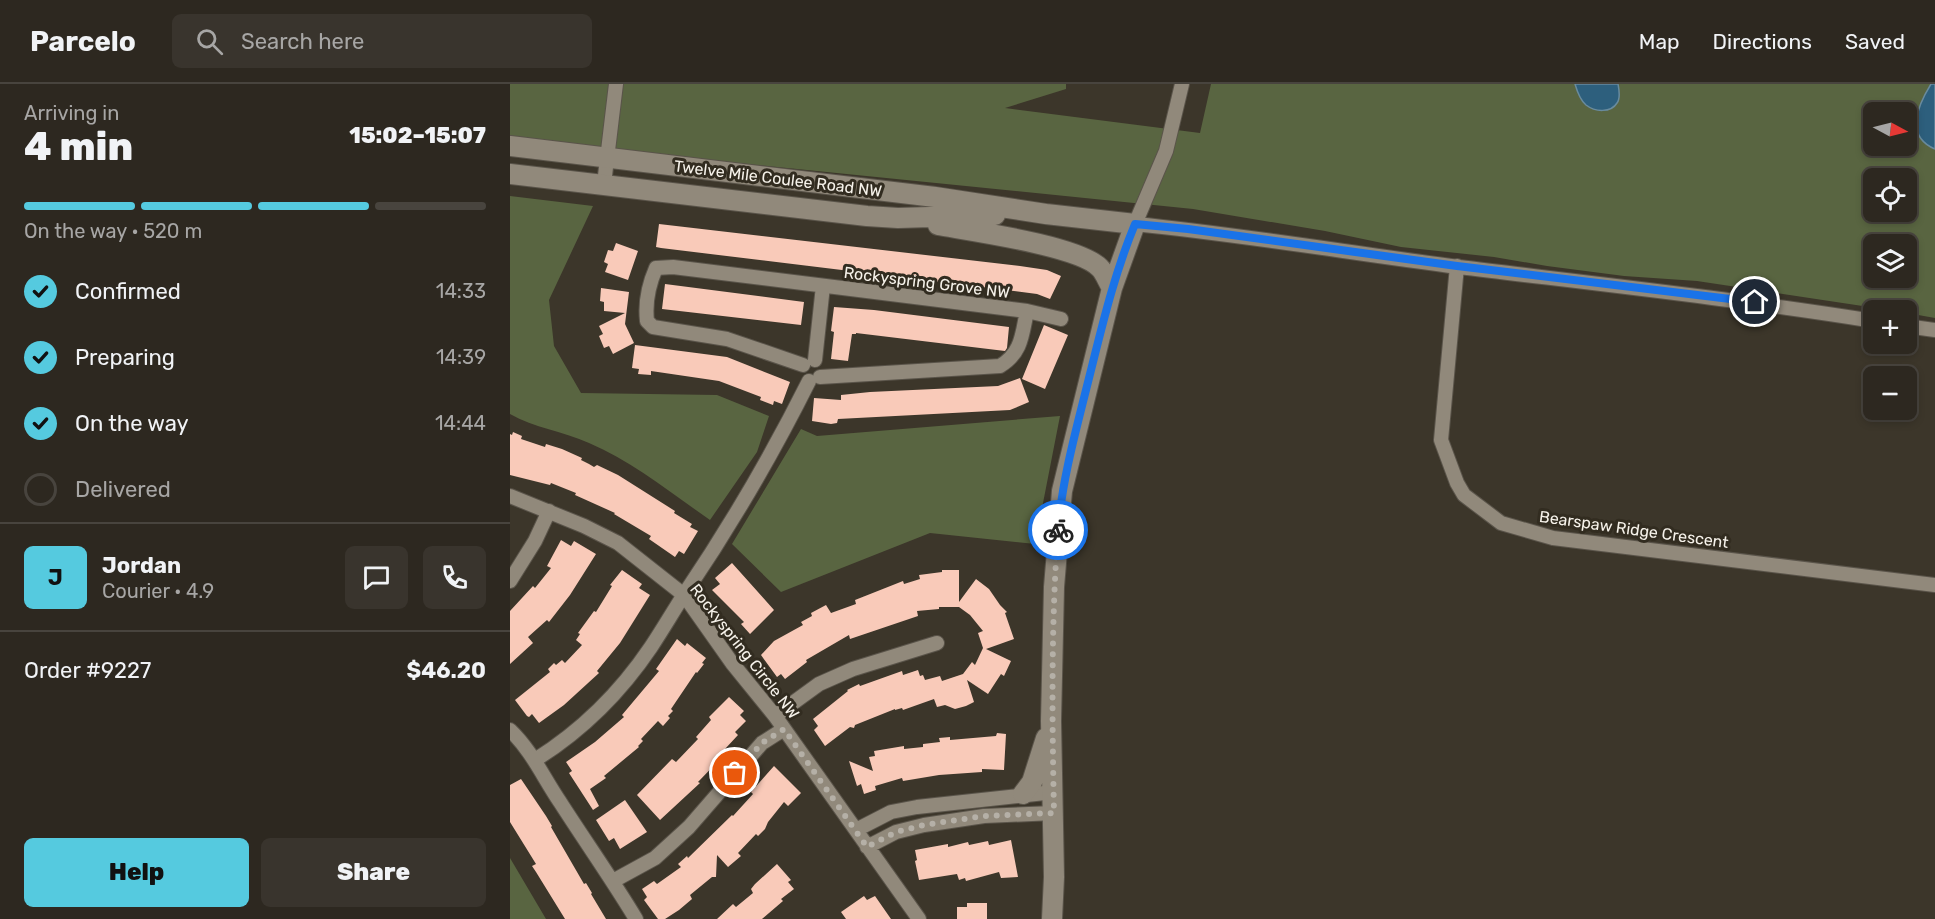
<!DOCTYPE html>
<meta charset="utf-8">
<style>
body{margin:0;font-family:Rubik,sans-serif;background:#39342d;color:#f1f3f6;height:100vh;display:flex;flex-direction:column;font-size:22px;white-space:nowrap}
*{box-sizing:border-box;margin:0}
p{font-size:20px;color:#a7a6a5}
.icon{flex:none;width:33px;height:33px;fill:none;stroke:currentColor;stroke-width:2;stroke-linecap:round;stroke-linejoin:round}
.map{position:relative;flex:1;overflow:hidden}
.sheet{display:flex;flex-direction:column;background:#2d2820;width:510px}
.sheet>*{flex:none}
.needle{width:39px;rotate:97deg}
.buttons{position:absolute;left:1353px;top:18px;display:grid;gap:12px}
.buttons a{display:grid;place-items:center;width:54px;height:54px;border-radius:9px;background:#2d2820;box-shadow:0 3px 9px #0003,0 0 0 2px #48443e;font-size:30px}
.pin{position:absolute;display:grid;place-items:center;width:51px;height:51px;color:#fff;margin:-26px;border:3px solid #fff;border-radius:50%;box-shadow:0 2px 6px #0007}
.courier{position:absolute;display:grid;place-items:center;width:60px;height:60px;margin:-30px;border:4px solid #1a73e8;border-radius:50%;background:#fff;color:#222;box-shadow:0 2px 8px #0007}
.headline em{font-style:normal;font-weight:800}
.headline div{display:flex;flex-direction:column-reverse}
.headline{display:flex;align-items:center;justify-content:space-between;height:102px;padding:0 24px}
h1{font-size:39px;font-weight:800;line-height:45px}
.bar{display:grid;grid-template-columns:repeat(4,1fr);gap:9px 6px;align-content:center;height:72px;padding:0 24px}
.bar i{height:8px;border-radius:4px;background:#48443e}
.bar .current{background:#55cadf}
.bar p{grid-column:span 4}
.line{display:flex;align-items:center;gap:15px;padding:0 24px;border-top:2px solid #48443e}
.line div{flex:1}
.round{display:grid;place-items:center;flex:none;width:63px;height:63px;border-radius:9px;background:#39342d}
ol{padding:0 24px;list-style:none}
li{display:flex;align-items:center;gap:18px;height:66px}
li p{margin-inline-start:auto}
li .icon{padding:6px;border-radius:50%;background:#55cadf;color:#111;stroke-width:4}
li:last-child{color:#a7a6a5}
li i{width:33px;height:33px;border:3px solid #48443e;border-radius:50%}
.cta{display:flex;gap:12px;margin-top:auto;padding:12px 24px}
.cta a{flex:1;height:69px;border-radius:9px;background:#55cadf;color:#111;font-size:24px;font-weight:800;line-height:69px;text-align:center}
.cta a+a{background:#39342d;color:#f1f3f6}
header{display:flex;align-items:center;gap:36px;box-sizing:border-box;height:84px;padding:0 30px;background:#2d2820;border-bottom:2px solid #48443e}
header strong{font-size:28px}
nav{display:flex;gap:33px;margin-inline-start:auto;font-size:21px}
.search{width:420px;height:54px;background:#39342d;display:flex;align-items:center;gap:15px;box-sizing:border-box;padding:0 21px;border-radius:9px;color:#a7a6a5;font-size:22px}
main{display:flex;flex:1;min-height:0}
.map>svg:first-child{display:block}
</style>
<header>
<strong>Parcelo</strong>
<div class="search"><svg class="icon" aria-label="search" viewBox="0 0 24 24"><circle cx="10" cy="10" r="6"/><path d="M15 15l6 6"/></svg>Search here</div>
<nav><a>Map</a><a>Directions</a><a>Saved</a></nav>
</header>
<main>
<section class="sheet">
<div class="headline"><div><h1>4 min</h1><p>Arriving in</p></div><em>15:02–15:07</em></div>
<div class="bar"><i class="current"></i><i class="current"></i><i class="current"></i><i></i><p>On the way · 520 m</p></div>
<ol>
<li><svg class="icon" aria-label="check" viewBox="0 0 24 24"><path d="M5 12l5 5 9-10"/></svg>Confirmed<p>14:33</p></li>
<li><svg class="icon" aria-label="check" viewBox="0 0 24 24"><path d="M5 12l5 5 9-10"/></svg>Preparing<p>14:39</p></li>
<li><svg class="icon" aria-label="check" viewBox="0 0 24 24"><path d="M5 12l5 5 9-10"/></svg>On the way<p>14:44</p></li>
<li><i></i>Delivered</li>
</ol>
<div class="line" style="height:108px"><b class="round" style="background:#55cadf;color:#111">J</b><div><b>Jordan</b><p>Courier · 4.9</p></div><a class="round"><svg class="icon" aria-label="chat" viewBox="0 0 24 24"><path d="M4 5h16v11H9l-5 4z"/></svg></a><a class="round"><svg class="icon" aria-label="phone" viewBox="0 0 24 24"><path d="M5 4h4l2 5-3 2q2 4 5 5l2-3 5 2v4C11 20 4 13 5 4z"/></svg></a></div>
<div class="line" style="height:78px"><div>Order #9227</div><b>$46.20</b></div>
<div class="cta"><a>Help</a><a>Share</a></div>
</section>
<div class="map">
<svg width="1425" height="835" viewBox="0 0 1425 835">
<rect width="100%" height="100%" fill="#3c362a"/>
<path fill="#596541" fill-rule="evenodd" d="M0,0H556V5L495,24L690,49L701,0H1425V234L1397,229L1396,226H1379L1187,197L1114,192L1037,182L984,173L891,163L815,147L683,125L0,56ZM1364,28H1396V62H1364ZM1364,94H1396V128H1364ZM1364,160H1396V194H1364Z
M0,112L83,122L39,216L44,262L71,309L207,311L259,332L247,368L200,436C161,409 122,377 79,359C53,347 24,344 0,330Z
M550,332L525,460L420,449L271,508L222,460L291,345L307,352Z
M0,774L36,835H0Z"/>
<path fill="#2d5f7d" stroke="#698b9e" stroke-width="1.5" d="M1065,0H1108C1109,6 1111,14 1107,19C1101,29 1085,28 1076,21C1070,16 1067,7 1065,0Z
M1421,0H1425V65C1394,52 1408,21 1421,0Z"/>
<path fill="#f9cab9" d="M149,140L510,182L537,186L551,192L540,215L527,210L504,207L151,164L146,163Z
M106,159L128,167L118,196L95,188L98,180L94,178L98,166L103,167Z
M155,200L294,218L291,241L152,225Z
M91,204L119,208L115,240L124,259L103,270L99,262L94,264L89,252L93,250L89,242L115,229L94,227V218L90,217Z
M324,223L364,226L499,243L497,264L495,267L346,249V250H342L338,277L321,275L324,248L321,247Z
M534,241L558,251L535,305L512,295Z
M125,261L217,273L280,298L272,320L264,317L263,321L250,316L251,313L209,297L141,287V291L128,290L129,285L122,284Z
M510,294L519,318L500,326L328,335L327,339L321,340L302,337L304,314L331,316V311L360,308L488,302Z
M3,348L12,352L11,355L35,363L36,360L52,365L72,374L71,376L79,380L84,383L87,381L108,391L165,427L164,429L182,440L180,443L188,447L174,470L169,467L165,473L139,455L141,452L104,430L105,429L65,411L66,409L41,399L40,401L0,391V350L2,351Z
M51,456L61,462L64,457L86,470L60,511L39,538L37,536L18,553L23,559L0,580V527L23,502L25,504L41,484L37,482Z
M222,479L264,526L240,550L231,540L234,538L202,506L210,500L205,494Z
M112,486L132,500L129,504L140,511L110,559L87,587L89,589L54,621L29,639L22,630L19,633L17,632L5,616L40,588L38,585L44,579L46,581L52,576L55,579L72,561L66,556L70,550L68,549L84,527L86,528L102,502L100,501Z
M432,486H449V518L466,495L479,505L490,521L497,528L495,529L504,555L476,565L501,577L494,592L491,590L478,610L457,596L464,618L456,622L445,625L435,621L427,623L424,615L393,626L392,624L385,626V625L345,641L344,644L340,643L315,662L304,646L308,642L303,635L338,607L337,606L349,600L350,602L392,587L393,591L408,586L410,592L413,591L415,596L430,592L432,597L453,590L462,578L465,581L473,564L468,549L473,547L460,531L449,523H429V525L407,527L408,532L340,555L339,551L296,576L297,578L275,595L271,590L267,593L251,571L264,557L293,541L291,538L302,532L301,529L316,521L321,529L346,520L345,516L393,497L394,500L410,495L409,491L432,488Z
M167,555L175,562L177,559L196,574L192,579L194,580L187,589L186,588L161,625L163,627L158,632L160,634L153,642L148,637L131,655L133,657L128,662L129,663L94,692L96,694L80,705L89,722L83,726L59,689L62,687L56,678L85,658L114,633L112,631L149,587L146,585Z
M219,613L234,627L230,631L236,637L225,648L228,651L215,665L218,667L188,698L190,699L150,736L127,711L162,675L166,678L188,655L186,653L201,636L199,633Z
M487,649L496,650L494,686L472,685V688L429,691L393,697L392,694L365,702L366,706L354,710L351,700L347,702L339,677L363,687L359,673L365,672L364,667L394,662V665L413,663V660L430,658L429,654L440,653V656L486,652Z
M264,682L291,709L278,722L274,718L258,738L255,745L248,752L246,750L228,769L231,772L218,783L207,771L206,793H202L180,811L182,815L169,826L155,835H148L134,816L137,813L132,805L144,797L147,800L171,783L168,780L177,772L178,774L222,731L223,732L243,710L241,708Z
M11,695L36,732L42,742L41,743L74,800L76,799L82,809L81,810L96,835H55L26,788L22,782L26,780L0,738V701Z
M115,716L137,748L110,765L104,754L99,757L86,736Z
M501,756L508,793L491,794L489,788L456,797L455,794L449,796L447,790L409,796L405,777L407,776L405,766L438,760V763L458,758L459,761L478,757L479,761Z
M267,780L281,796L278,798L284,805L271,815L273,817L252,835H207L223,820L226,823L243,809L241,805L245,800Z
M354,812L357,816L365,812L381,835H336L331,828Z
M457,819H477V835H447V823H457Z"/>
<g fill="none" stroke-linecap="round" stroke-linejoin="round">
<g stroke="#5a544a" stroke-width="16">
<path id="street" d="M672,0L656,67L625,140C734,151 841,169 949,183C1088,200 1226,215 1364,237
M94,100L106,0
M947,182L931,356L947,399L954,411L991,439L1043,454L1425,501
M1396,242L1425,246
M305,276L313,202
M293,281L217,255L143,243L137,237C135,219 139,200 146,184L163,183L517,227L551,235
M310,293L490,282C512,269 512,250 517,227
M0,412L74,442L108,459L174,511L222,579L265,632L409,835
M0,497L25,457L39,427
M265,632L309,600L343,585L427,559
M0,646C22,667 33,693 50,718C75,757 102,795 126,835
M25,676C73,646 110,609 141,563C153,545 164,526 175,509C221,441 262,371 299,297
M346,746L381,728L407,723L544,708
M357,763L386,748L414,741L474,732L544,729
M103,797L145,774L179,743L252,659L274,645"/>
</g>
<g stroke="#5a544a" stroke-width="22">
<path id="secondary" d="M0,62L425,113L536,130L625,140L602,204L552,407L544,503L541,637L544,793L542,835
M0,90L357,132L388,134L485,131
M428,141C461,147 570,162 590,184C595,189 598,198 602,204
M513,710L522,698L536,654"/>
</g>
<use href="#street" stroke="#91897b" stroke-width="14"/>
<use href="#secondary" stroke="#91897b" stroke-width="20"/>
</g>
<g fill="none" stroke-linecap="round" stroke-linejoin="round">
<path stroke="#b5b0a7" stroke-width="6" stroke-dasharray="0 10.8" d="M225,689L252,659L274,645L357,763L386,748L414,741L474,732L544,729C542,634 541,540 548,446"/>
<path stroke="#1a73e8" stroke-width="8" d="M548,446C552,397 565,350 577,302C591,247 603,193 625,140L678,145L947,182L1245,218"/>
</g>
<g text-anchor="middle" stroke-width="6" stroke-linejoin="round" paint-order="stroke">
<g font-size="16" fill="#f6f2ea" stroke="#322c20">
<text transform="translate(268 94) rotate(7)" y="6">Twelve Mile Coulee Road NW</text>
<text transform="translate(417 198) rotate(7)" y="6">Rockyspring Grove NW</text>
<text transform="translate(1124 445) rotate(8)" y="6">Bearspaw Ridge Crescent</text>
<text transform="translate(235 567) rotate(52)" y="6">Rockyspring Circle NW</text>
</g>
</g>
</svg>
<div class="buttons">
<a><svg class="needle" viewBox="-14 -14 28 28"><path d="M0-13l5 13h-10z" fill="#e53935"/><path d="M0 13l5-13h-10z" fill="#a7a6a5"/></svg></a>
<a><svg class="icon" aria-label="locate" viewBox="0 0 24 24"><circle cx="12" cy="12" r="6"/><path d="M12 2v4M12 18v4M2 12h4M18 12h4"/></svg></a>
<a><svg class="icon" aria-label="layers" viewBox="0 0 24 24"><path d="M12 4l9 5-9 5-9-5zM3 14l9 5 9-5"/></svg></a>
<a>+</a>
<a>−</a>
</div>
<div class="pin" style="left:225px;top:689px;background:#ea580c"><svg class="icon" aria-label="bag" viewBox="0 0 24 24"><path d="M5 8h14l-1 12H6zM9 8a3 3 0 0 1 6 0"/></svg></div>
<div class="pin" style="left:1245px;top:218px;background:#1f2937"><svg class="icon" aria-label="home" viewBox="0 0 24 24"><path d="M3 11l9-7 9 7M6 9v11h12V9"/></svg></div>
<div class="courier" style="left:548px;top:446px"><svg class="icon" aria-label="bike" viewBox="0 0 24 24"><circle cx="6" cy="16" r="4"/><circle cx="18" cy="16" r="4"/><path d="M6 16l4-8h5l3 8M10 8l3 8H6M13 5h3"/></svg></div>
</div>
</main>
